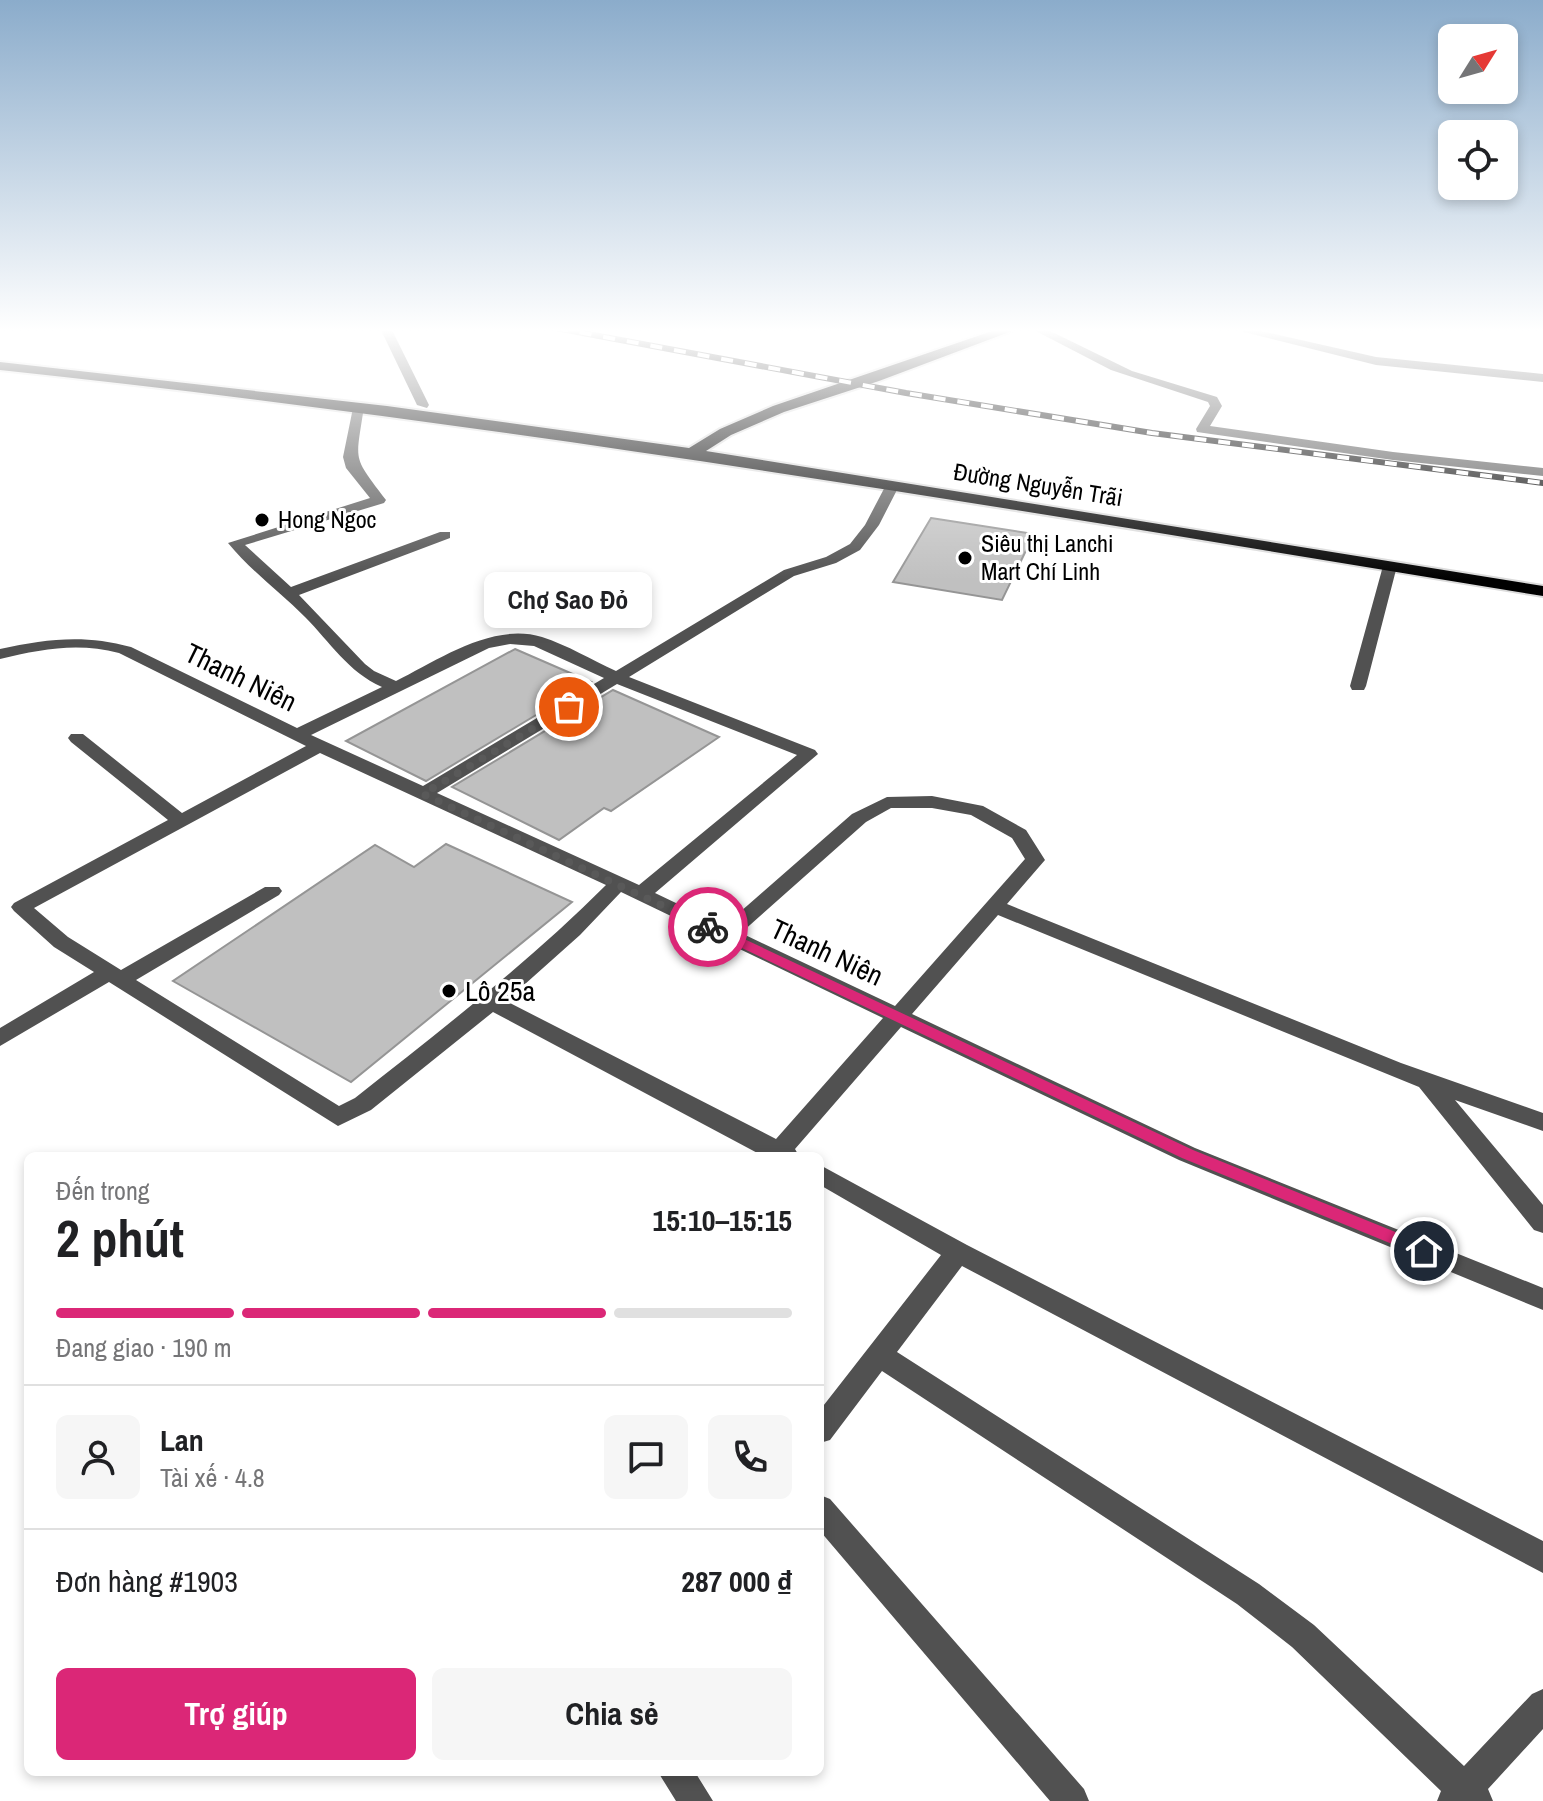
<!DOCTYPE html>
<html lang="vi">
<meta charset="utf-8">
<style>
body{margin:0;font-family:"Archivo Narrow",sans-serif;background:#f6f6f6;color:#202124;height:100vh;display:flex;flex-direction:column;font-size:30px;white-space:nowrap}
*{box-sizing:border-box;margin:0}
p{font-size:26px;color:#757577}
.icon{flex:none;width:44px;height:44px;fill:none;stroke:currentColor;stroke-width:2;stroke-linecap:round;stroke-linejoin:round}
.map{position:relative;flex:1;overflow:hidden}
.sheet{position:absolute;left:24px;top:1152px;width:800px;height:624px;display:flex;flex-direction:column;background:#fff;border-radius:12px;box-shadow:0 4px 12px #0003}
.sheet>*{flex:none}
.needle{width:52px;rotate:53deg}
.controls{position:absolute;left:1438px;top:24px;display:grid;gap:16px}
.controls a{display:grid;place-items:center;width:80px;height:80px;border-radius:12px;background:#fff;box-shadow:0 4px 12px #0003;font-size:40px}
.pin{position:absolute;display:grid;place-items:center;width:68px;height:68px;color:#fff;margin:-34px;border:4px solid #fff;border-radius:50%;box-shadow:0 2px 8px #0007}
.courier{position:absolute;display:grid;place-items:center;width:80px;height:80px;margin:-40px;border:6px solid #db2777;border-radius:50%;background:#fff;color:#222;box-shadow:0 2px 10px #0007}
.bubble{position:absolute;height:56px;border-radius:12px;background:#fff;box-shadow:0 4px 12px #0003;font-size:26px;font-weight:700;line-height:56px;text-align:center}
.headline em{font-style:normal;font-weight:700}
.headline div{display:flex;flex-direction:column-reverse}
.headline{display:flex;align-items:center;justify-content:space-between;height:136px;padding:0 32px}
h1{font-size:52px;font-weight:700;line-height:60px}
.bar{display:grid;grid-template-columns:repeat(4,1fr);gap:12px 8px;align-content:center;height:96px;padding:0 32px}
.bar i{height:10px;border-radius:6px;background:#e0e0e0}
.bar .selected{background:#db2777}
.bar p{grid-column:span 4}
.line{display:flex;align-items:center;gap:20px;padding:0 32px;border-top:2px solid #e0e0e0}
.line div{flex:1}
.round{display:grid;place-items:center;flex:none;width:84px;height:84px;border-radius:12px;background:#f6f6f6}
.cta{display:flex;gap:16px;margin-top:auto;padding:16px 32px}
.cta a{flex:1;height:92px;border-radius:12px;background:#db2777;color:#fff;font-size:32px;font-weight:700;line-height:92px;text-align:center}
.cta a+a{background:#f6f6f6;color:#202124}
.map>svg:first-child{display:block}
</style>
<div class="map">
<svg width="1543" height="1801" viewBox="0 0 1543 1801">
<rect width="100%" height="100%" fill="#fff"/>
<path fill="#c0c0c0" stroke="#959595" stroke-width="2" d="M931,518L1034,534L1002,600L893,582Z
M515,649L591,682L426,781L346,741Z
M613,690L719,737L611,811L604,808L559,840L452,787Z
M446,844L572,902L351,1082L173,981L375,845L414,867Z"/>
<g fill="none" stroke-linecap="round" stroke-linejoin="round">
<g stroke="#dbdbdb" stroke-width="4">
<path id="highway" d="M1001,328H1020L879,381L784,412L731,435L706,451L1543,586V596C1030,512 518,425 0,370V362L387,406L689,448L720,429L773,406Z"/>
</g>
<path fill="#515151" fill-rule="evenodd" d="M380,328H391L429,405L427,408L417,405Z
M1030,328H1044L1132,371L1217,397L1222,406L1210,426L1393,452L1543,468V476L1393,460L1197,432L1196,429L1210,406L1208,402L1111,370Z
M1228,328H1248L1376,357L1543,374V382L1376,365Z
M354,403L364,406C356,463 351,454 386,500L384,503L245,545L291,587L440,532H450V538L299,595L365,664L374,671L396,681C438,660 492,622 542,637C567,645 592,660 616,671L784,570L826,557L850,544L865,525L887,483H897L899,486L879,525L860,550L836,563L794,576L629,677L815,750L818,754L655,893L724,926L852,814L887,797L932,796L983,806L1026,830L1045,860L1007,904L1401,1063L1543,1113V1131L1455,1100L1543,1205V1233L1534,1230L1419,1087L998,915L912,1014L1195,1148L1543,1288V1310L1179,1160L901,1027L795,1149L799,1156H763L493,1012L371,1110L338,1126L109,982L0,1046V1028L94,972L54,947L14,911L11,907L14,903L168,820L71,742L68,738L71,734H83L182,813L306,746L119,653C78,642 41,649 0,659V649C46,639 84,634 131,647L297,728L382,687C348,672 330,642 305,617C280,592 250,570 228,543L370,498L346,468L343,457ZM510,644L534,646L604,678L423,786L311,735L489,648ZM617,684L797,755L639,885L437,793ZM320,753L606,885C528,963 441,1030 355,1098L339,1106L136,980L279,895L282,891L279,887H265L121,970L68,937L34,908ZM891,808H932L971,815L1012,838L1025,859L895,1006L741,933L866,822ZM621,892L883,1018L776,1139L506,1001L580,935Z
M1390,562L1397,566L1366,686L1364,690H1352L1350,686L1383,566Z
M820,1165L967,1245L1543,1541V1573L962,1266L897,1352L1259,1584L1314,1625L1464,1766L1532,1694L1543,1689V1729L1488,1789L1493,1801H1437L1441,1791L1292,1647L1237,1604L882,1371L830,1440L820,1443V1410L941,1255L820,1185Z
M820,1495L830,1499L1084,1789L1089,1801H1050L820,1531Z
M658,1772H695L713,1801H676Z"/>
<use href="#highway" fill="#000" fill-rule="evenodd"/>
<g stroke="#000" stroke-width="6">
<path id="rail" d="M556,328L906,393L1152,433L1543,483"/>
</g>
<use href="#rail" stroke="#fff" stroke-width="4" stroke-dasharray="12" stroke-linecap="butt"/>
</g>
<linearGradient id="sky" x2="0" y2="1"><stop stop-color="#8baccb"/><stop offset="0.57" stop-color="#fff"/><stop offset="1" stop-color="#fff" stop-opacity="0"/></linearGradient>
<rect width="1543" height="580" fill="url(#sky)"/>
<path fill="#db2777" d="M708,922L1193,1150L1430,1246L1433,1251L1430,1255H1419L1182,1158L704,930L702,927Z"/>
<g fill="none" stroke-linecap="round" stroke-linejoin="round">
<path stroke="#595959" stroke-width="8" stroke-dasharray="0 14.4" d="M569,707L423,794L708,927"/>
</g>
<g fill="#000" stroke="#fff" stroke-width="3">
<circle cx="262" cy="520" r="8"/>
<circle cx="965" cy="558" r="8"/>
<circle cx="449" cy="991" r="8"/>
</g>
<g text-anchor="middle" stroke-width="6" stroke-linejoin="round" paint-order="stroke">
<g font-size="24" fill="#000" stroke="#fff">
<text transform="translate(1038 485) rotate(9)" y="8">Đường Nguyễn Trãi</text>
</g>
<g font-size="24" fill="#000" stroke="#fff" text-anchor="start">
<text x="278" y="528">Hong Ngoc</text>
<text x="981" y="552">Siêu thị Lanchi<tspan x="981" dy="28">Mart Chí Linh</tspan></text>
</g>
<g font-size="28" fill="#000" stroke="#fff">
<text transform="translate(241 677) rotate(26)" y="10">Thanh Niên</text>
<text transform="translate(827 952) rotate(25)" y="10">Thanh Niên</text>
</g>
<g font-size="28" fill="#000" stroke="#fff" text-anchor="start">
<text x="465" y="1001">Lô 25a</text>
</g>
</g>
</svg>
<div class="controls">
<a><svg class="needle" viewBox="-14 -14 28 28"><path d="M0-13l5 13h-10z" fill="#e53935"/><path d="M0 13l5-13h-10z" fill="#757577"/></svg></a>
<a><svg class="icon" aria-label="locate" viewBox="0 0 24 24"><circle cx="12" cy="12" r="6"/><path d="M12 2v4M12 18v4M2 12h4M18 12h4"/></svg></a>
</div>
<div class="pin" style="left:569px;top:707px;background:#ea580c"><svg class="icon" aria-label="bag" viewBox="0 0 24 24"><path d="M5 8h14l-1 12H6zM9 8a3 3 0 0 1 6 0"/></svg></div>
<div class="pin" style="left:1424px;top:1251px;background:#1f2937"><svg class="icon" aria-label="home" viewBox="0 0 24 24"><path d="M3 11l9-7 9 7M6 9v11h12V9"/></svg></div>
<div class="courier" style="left:708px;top:927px"><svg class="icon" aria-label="bike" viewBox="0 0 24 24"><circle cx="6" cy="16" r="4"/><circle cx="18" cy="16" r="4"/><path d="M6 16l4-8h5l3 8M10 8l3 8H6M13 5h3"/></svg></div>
<div class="bubble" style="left:484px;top:572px;width:168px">Chợ Sao Đỏ</div>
<section class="sheet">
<div class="headline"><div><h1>2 phút</h1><p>Đến trong</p></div><em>15:10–15:15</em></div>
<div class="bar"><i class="selected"></i><i class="selected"></i><i class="selected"></i><i></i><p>Đang giao · 190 m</p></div>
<div class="line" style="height:144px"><a class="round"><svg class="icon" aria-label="person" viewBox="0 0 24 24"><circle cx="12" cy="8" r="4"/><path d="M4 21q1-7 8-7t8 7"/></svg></a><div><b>Lan</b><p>Tài xế · 4.8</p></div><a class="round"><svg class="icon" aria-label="chat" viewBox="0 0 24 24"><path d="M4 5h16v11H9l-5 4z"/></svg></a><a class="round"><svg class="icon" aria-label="phone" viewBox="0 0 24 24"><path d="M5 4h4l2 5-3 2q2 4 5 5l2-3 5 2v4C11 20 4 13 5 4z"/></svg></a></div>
<div class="line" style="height:104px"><div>Đơn hàng #1903</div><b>287 000 ₫</b></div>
<div class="cta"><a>Trợ giúp</a><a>Chia sẻ</a></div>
</section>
</div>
